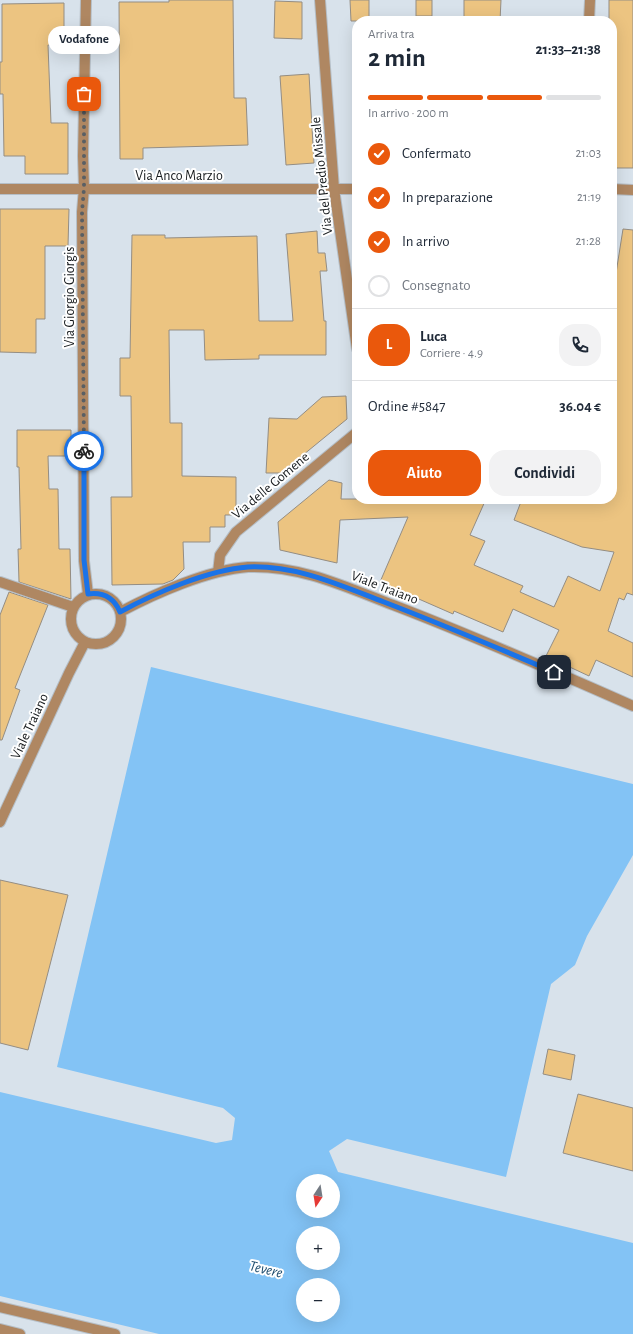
<!DOCTYPE html>
<html lang="it">
<meta charset="utf-8">
<style>
body{margin:0;font-family:"Alegreya Sans",sans-serif;background:#f2f2f3;color:#1f2937;height:100vh;display:flex;flex-direction:column;font-size:15px;white-space:nowrap}
*{box-sizing:border-box;margin:0}
p{font-size:13px;color:#747a83}
.icon{flex:none;width:22px;height:22px;fill:none;stroke:currentColor;stroke-width:2;stroke-linecap:round;stroke-linejoin:round}
.map{position:relative;flex:1;overflow:hidden}
.drawer{position:absolute;left:352px;top:16px;width:265px;height:488px;display:flex;flex-direction:column;background:#fff;border-radius:16px;box-shadow:0 4px 16px #0002}
.drawer>*{flex:none}
.needle{width:26px;rotate:192deg}
.tools{position:absolute;left:296px;top:1174px;display:grid;gap:8px}
.tools a{display:grid;place-items:center;width:44px;height:44px;border-radius:50%;background:#fff;box-shadow:0 4px 16px #0002;font-size:20px}
.pin{position:absolute;display:grid;place-items:center;width:34px;height:34px;color:#fff;margin:-17px;border-radius:8px;box-shadow:0 2px 6px #0006}
.courier{position:absolute;display:grid;place-items:center;width:40px;height:40px;margin:-20px;border:3px solid #1a73e8;border-radius:50%;background:#fff;color:#222;box-shadow:0 1px 5px #0007}
.bubble{position:absolute;height:28px;border-radius:14px;background:#fff;box-shadow:0 4px 16px #0002;font-size:13px;font-weight:700;line-height:28px;text-align:center}
.overview em{font-style:normal;font-weight:700}
.overview div{display:flex;flex-direction:column-reverse}
.overview{display:flex;align-items:center;justify-content:space-between;height:68px;padding:0 16px}
h1{font-size:26px;font-weight:700;line-height:30px}
.bar{display:grid;grid-template-columns:repeat(4,1fr);gap:6px 4px;align-content:center;height:48px;padding:0 16px}
.bar i{height:5px;border-radius:3px;background:#e0e1e3}
.bar .active{background:#ea580c}
.bar p{grid-column:span 4}
.line{display:flex;align-items:center;gap:10px;padding:0 16px;border-top:1px solid #e0e1e3}
.line div{flex:1}
.round{display:grid;place-items:center;flex:none;width:42px;height:42px;border-radius:16px;background:#f2f2f3}
ol{padding:0 16px;list-style:none}
li{display:flex;align-items:center;gap:12px;height:44px}
li p{margin-inline-start:auto}
li .icon{padding:4px;border-radius:50%;background:#ea580c;color:#fff;stroke-width:4}
li:last-child{color:#747a83}
li i{width:22px;height:22px;border:2px solid #e0e1e3;border-radius:50%}
.primary-button{display:flex;gap:8px;margin-top:auto;padding:8px 16px}
.primary-button a{flex:1;height:46px;border-radius:16px;background:#ea580c;color:#fff;font-size:16px;font-weight:700;line-height:46px;text-align:center}
.primary-button a+a{background:#f2f2f3;color:#1f2937}
.map>svg:first-child{display:block}
</style>
<div class="map">
<svg width="633" height="1334" viewBox="0 0 633 1334">
<rect width="100%" height="100%" fill="#d8e2eb"/>
<path fill="#83c3f5" fill-rule="evenodd" d="M151,667L633,784V855L587,936L575,965L551,984L506,1177L347,1139L329,1151L338,1172L633,1243V1334H159L0,1296V1092L216,1143L232,1140L235,1118L223,1108L57,1067ZM303,1181H333V1211H303ZM303,1233H333V1263H303ZM303,1285H333V1315H303Z"/>
<path fill="#ecc481" stroke="#948d83" d="M169,0H233L234,98H246L248,145L143,148V159H120L119,2H169Z
M350,0H369V21H351Z
M416,0H432V16H416Z
M464,0H501L500,21H464Z
M609,0H633V168H612V52L614,30H612V21H609Z
M275,1L302,2V39L274,38Z
M64,3V45H48L51,123H68V174H25V156H4L3,94H0V62H2V4Z
M309,74L314,163L286,165L280,76Z
M0,209H69L68,246H45V319H36V353L0,352Z
M623,229L633,230V595L627,593L624,600L619,598L608,631L633,643V677L596,660L589,676L546,656L559,630L513,609L503,632L454,611L453,614L380,582L408,517L340,520L337,563L280,550L278,522L329,480L342,483L341,499H486L470,535L485,541L474,565L523,586L520,592L554,607L568,576L600,591L614,552L582,547L514,520L522,499H612V321L613,307L612,306V285L614,286Z
M317,231L318,253H325L327,271H320L324,321H326V355H259V359L205,360L204,330H169L170,423H182V476L236,477V515H225V527H210V542H183L184,569L173,580L163,584L112,585L111,497H132L131,396H120V358H130L132,235H165V238L257,236L259,321H293L286,234Z
M346,396L347,419L281,473H266L269,418L297,419L322,397Z
M17,430H71V456H48L49,489H58L59,549H70L71,599L19,582L18,549H21L19,467H17Z
M9,592L48,605L15,688L20,690L2,740H0V615Z
M0,880L68,895L28,1050L0,1043Z
M548,1049L575,1055L571,1080L543,1074Z
M578,1094L633,1108V1171L563,1153Z"/>
<g fill="none" stroke-linecap="round" stroke-linejoin="round">
<g stroke="#b5bec6" stroke-width="12">
<path id="minor" d="M86,0L83,156L84,188L82,212L84,561L88,594
M320,0L334,189L357,349
M589,21L590,0
M0,189H357
M612,189L633,190
M218,572L220,555L236,532L357,432
M0,582L73,607
M71 619a25 25 0 1 1 50 0a25 25 0 1 1-50 0Z
M120,612C156,593 208,570 248,567C300,565 346,587 393,605C474,636 554,671 633,706
M0,822L69,673L85,642
M0,1307L115,1334
M0,1329L20,1334"/>
</g>
<use href="#minor" stroke="#af8762" stroke-width="10"/>
</g>
<g fill="none" stroke-linecap="round" stroke-linejoin="round">
<path stroke="#595f64" stroke-width="4" stroke-dasharray="0 7.2" d="M84,451L82,212L84,188V94"/>
<path stroke="#1a73e8" stroke-width="5" d="M84,451V560L88,594C103,592 114,598 120,612C155,593 208,570 248,567C296,565 339,585 384,602C441,624 498,648 554,672"/>
</g>
<g text-anchor="middle" stroke-width="4" stroke-linejoin="round" paint-order="stroke">
<g font-size="14" fill="#14181b" stroke="#fff">
<text x="179" y="180">Via Anco Marzio</text>
<text transform="translate(321 176) rotate(-96)" y="5">Via del Predio Missale</text>
<text transform="translate(69 297) rotate(-90)" y="5">Via Giorgio Giorgis</text>
<text transform="translate(270 485) rotate(-40)" y="5">Via delle Gomene</text>
<text transform="translate(385 587) rotate(21)" y="5">Viale Traiano</text>
<text transform="translate(29 726) rotate(-65)" y="5">Viale Traiano</text>
</g>
<g font-size="15" font-style="italic" fill="#1c4b6d" stroke="#fff">
<text transform="translate(266 1269) rotate(13)" y="5">Tevere</text>
</g>
</g>
</svg>
<div class="tools">
<a><svg class="needle" viewBox="-14 -14 28 28"><path d="M0-13l5 13h-10z" fill="#e53935"/><path d="M0 13l5-13h-10z" fill="#747a83"/></svg></a>
<a>+</a>
<a>−</a>
</div>
<div class="pin" style="left:84px;top:94px;background:#ea580c"><svg class="icon" aria-label="bag" viewBox="0 0 24 24"><path d="M5 8h14l-1 12H6zM9 8a3 3 0 0 1 6 0"/></svg></div>
<div class="pin" style="left:554px;top:672px;background:#1f2937"><svg class="icon" aria-label="home" viewBox="0 0 24 24"><path d="M3 11l9-7 9 7M6 9v11h12V9"/></svg></div>
<div class="courier" style="left:84px;top:451px"><svg class="icon" aria-label="bike" viewBox="0 0 24 24"><circle cx="6" cy="16" r="4"/><circle cx="18" cy="16" r="4"/><path d="M6 16l4-8h5l3 8M10 8l3 8H6M13 5h3"/></svg></div>
<div class="bubble" style="left:48px;top:26px;width:72px">Vodafone</div>
<section class="drawer">
<div class="overview"><div><h1>2 min</h1><p>Arriva tra</p></div><em>21:33–21:38</em></div>
<div class="bar"><i class="active"></i><i class="active"></i><i class="active"></i><i></i><p>In arrivo · 200 m</p></div>
<ol>
<li><svg class="icon" aria-label="check" viewBox="0 0 24 24"><path d="M5 12l5 5 9-10"/></svg>Confermato<p>21:03</p></li>
<li><svg class="icon" aria-label="check" viewBox="0 0 24 24"><path d="M5 12l5 5 9-10"/></svg>In preparazione<p>21:19</p></li>
<li><svg class="icon" aria-label="check" viewBox="0 0 24 24"><path d="M5 12l5 5 9-10"/></svg>In arrivo<p>21:28</p></li>
<li><i></i>Consegnato</li>
</ol>
<div class="line" style="height:72px"><b class="round" style="background:#ea580c;color:#fff">L</b><div><b>Luca</b><p>Corriere · 4.9</p></div><a class="round"><svg class="icon" aria-label="phone" viewBox="0 0 24 24"><path d="M5 4h4l2 5-3 2q2 4 5 5l2-3 5 2v4C11 20 4 13 5 4z"/></svg></a></div>
<div class="line" style="height:52px"><div>Ordine #5847</div><b>36.04 €</b></div>
<div class="primary-button"><a>Aiuto</a><a>Condividi</a></div>
</section>
</div>
